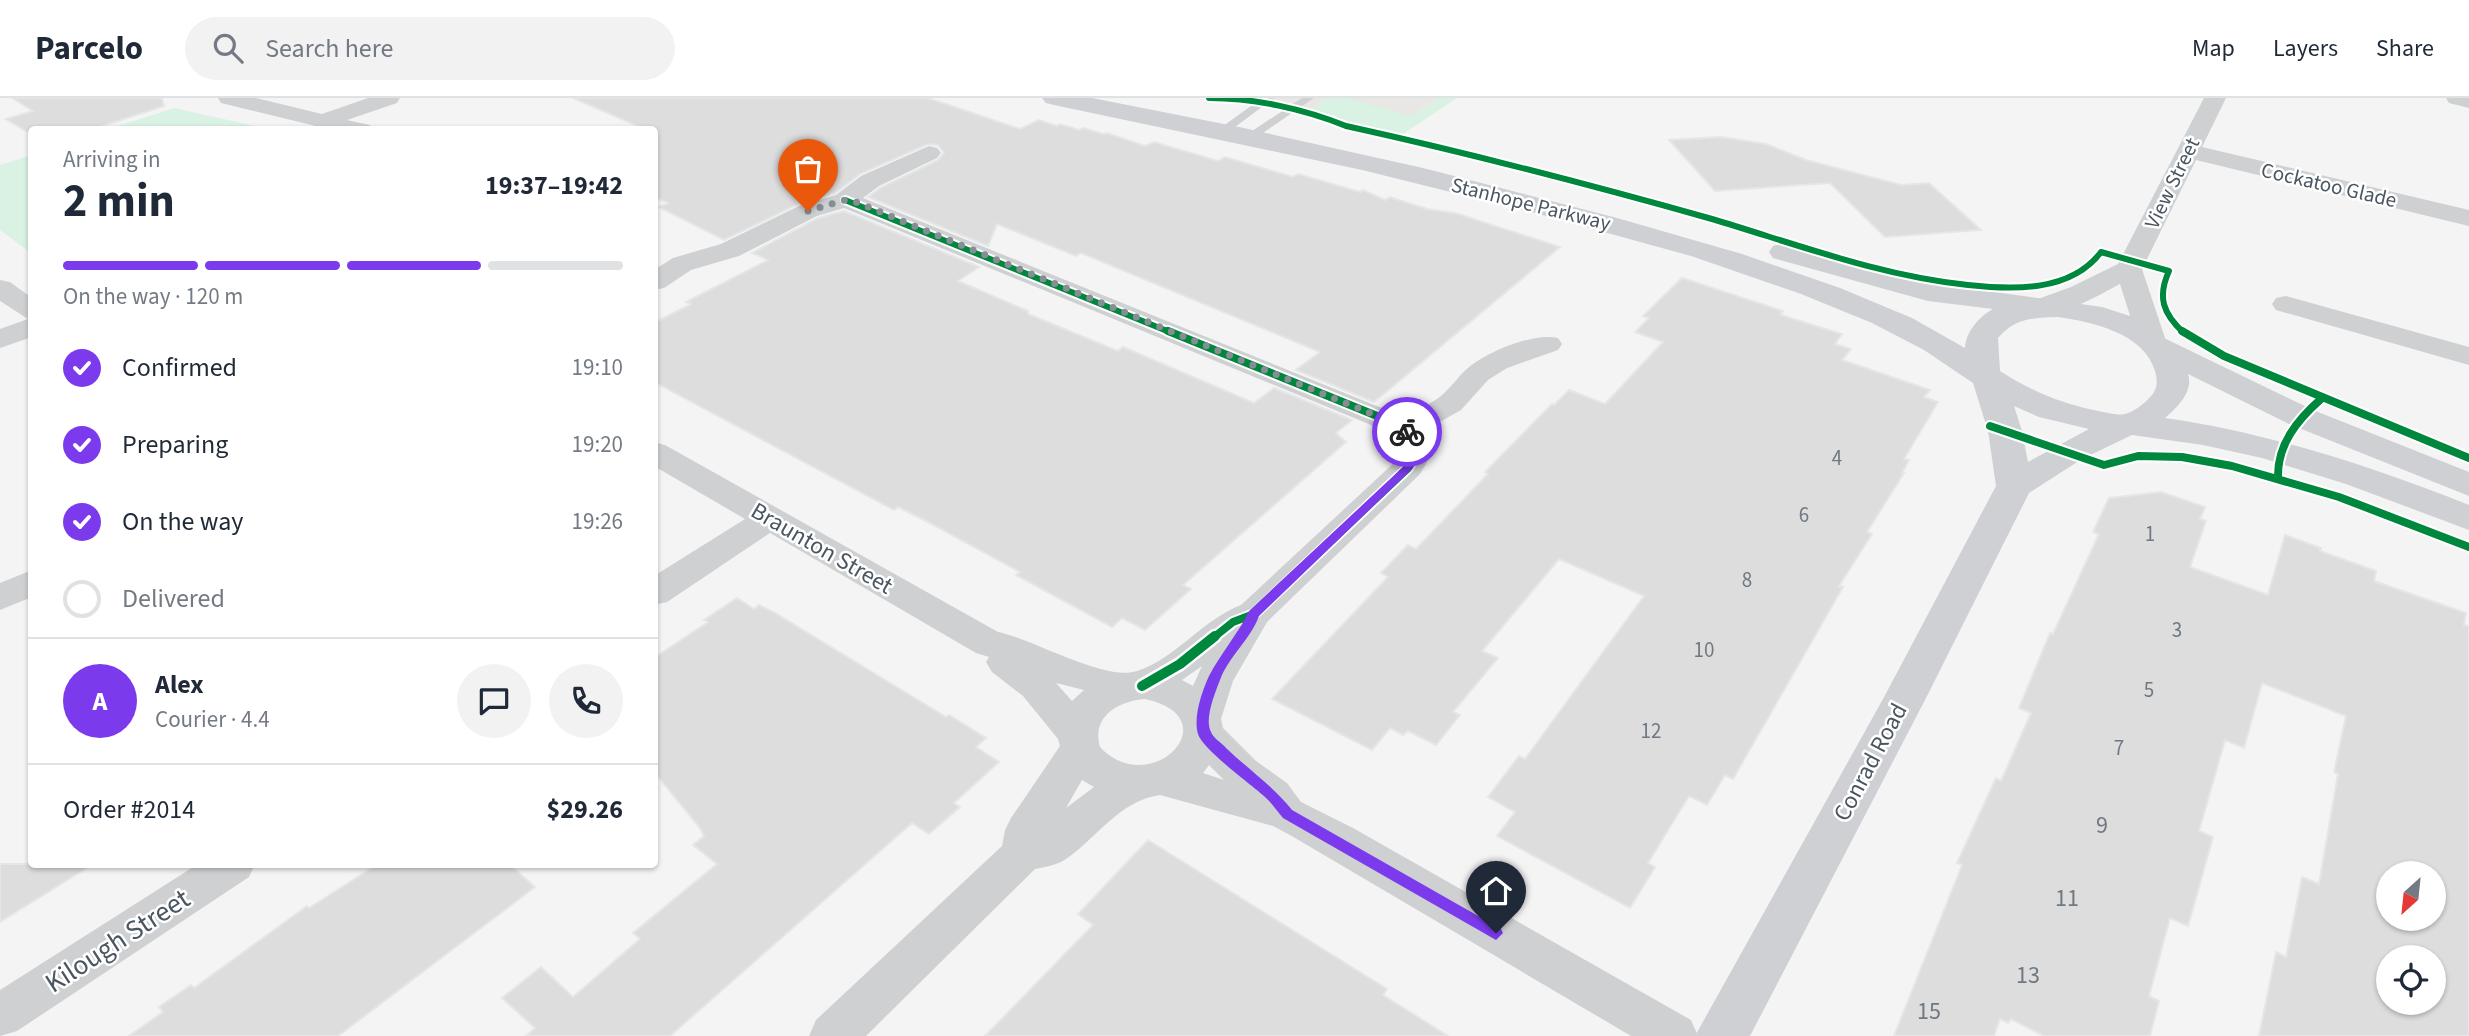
<!DOCTYPE html>
<meta charset="utf-8">
<style>
body{margin:0;font-family:"Source Sans 3",sans-serif;background:#f2f2f3;color:#1f2937;height:100vh;display:flex;flex-direction:column;font-size:26px;white-space:nowrap}
*{box-sizing:border-box;margin:0}
p{font-size:23px;color:#747a83}
.icon{flex:none;width:38px;height:38px;fill:none;stroke:currentColor;stroke-width:2;stroke-linecap:round;stroke-linejoin:round}
.map{position:relative;flex:1;overflow:hidden}
.side{position:absolute;left:28px;top:28px;width:630px;height:742px;display:flex;flex-direction:column;background:#fff;border-radius:7px;box-shadow:0 2px 5px #0004}
.side>*{flex:none}
.needle{width:46px;rotate:207deg}
.fabs{position:absolute;left:2376px;top:763px;display:grid;gap:14px}
.fabs a{display:grid;place-items:center;width:70px;height:70px;border-radius:50%;background:#fff;box-shadow:0 2px 5px #0004;font-size:35px}
.pin{position:absolute;display:grid;place-items:center;width:60px;height:60px;color:#fff;margin:-72px -30px;border-radius:50% 50% 50% 0;rotate:-45deg;box-shadow:0 0 7px #0007}
.pin .icon{rotate:45deg}
.courier{position:absolute;display:grid;place-items:center;width:70px;height:70px;margin:-35px;border:5px solid #7c3aed;border-radius:50%;background:#fff;color:#222;box-shadow:0 2px 9px #0007}
.summary em{font-style:normal;font-weight:700}
.summary div{display:flex;flex-direction:column-reverse}
.summary{display:flex;align-items:center;justify-content:space-between;height:119px;padding:0 35px}
h1{font-size:46px;font-weight:700;line-height:52px}
.bar{display:grid;grid-template-columns:repeat(4,1fr);gap:10px 7px;align-content:center;height:84px;padding:0 35px}
.bar i{height:9px;border-radius:5px;background:#e0e1e3}
.bar .current{background:#7c3aed}
.bar p{grid-column:span 4}
.line{display:flex;align-items:center;gap:18px;padding:0 35px;border-top:2px solid #e0e1e3}
.line div{flex:1}
.round{display:grid;place-items:center;flex:none;width:74px;height:74px;border-radius:37px;background:#f2f2f3}
ol{padding:0 35px;list-style:none}
li{display:flex;align-items:center;gap:21px;height:77px}
li p{margin-inline-start:auto}
li .icon{padding:7px;border-radius:50%;background:#7c3aed;color:#fff;stroke-width:4}
li:last-child{color:#747a83}
li i{width:38px;height:38px;border:4px solid #e0e1e3;border-radius:50%}
header{display:flex;align-items:center;gap:42px;box-sizing:border-box;height:98px;padding:0 35px;background:#fff;border-bottom:2px solid #e0e1e3}
header strong{font-size:33px}
nav{display:flex;gap:38px;margin-inline-start:auto;font-size:24px}
.search{width:490px;height:63px;background:#f2f2f3;display:flex;align-items:center;gap:18px;box-sizing:border-box;padding:0 24px;border-radius:38px;color:#747a83;font-size:26px}
.map>svg:first-child{display:block}
</style>
<header>
<strong>Parcelo</strong>
<div class="search"><svg class="icon" aria-label="search" viewBox="0 0 24 24"><circle cx="10" cy="10" r="6"/><path d="M15 15l6 6"/></svg>Search here</div>
<nav><a>Map</a><a>Layers</a><a>Share</a></nav>
</header>
<div class="map">
<svg width="2469" height="938" viewBox="0 0 2469 938">
<rect width="100%" height="100%" fill="#f4f4f4"/>
<path fill="#e8e7e3" d="M1243,0H1439L1413,17L1341,25L1327,16L1318,17Z"/>
<path fill="#d9f2e3" d="M1326,0H1348L1407,17H1413L1439,0H1457L1400,38L1341,25L1327,16L1318,17L1315,11L1317,6Z
M174,10L269,31H109Z
M31,57H32L31,155L0,132V67Z"/>
<path fill="#ddddde" stroke="#e5e6e7" stroke-width="2" fill-rule="evenodd" d="M12,0H162L164,8L90,32H32V37L6,21L33,13Z
M573,0H928L1020,31L1039,22L1057,28L1060,26L1079,32L1084,30L1103,36L1107,35L1145,48L1154,44L1218,63L1225,59L1293,79L1298,76L1360,94L1363,92L1385,102L1390,99L1427,111L1455,115L1560,149L1374,304L1296,272L1320,254L1081,155L1076,158L997,126L988,148L868,99L880,90L938,62L944,55L938,47L928,46L860,76L835,95L798,106L724,142L659,109L668,105L654,99V32H647Z
M1721,39L1766,46L1806,62L1901,87L1929,85L1981,132L1885,139L1830,85L1715,93L1669,42Z
M844,113L979,169L958,183L1028,213V216L1118,253L1123,249L1254,305L1274,290L1352,322L1336,335L1346,344L1183,487L1191,491L1145,532L1122,520L1112,529L1016,477L1020,474L928,424L898,409L894,412L654,284V225L691,206L686,204L768,162L752,155L818,120Z
M1682,180L1783,213L1780,216L1784,218L1842,236L1835,246L1851,251L1842,262L1930,292L1924,299L1938,304L1904,361L1909,362L1902,375H1904L1867,434L1872,436L1839,488L1843,489L1733,681L1725,677L1707,707L1689,698L1648,765L1655,769L1630,810L1497,738L1515,714L1488,699L1519,658L1525,661L1644,498L1559,461L1482,553L1498,560L1453,614L1460,617L1436,647L1408,633L1403,637L1390,630L1372,652L1272,601L1388,479L1381,475L1408,447L1416,451L1488,376L1485,374L1552,306L1554,307L1569,292L1605,306L1663,244L1635,234L1649,220L1643,218Z
M2161,394L2205,409L2200,421L2206,423L2190,469L2268,497L2285,437L2321,450L2320,453L2376,473L2374,483L2466,515L2464,527L2469,528V938H2259L2276,854L2286,859L2302,779L2319,786L2338,676L2334,674L2346,618L2262,585L2244,650L2225,642L2199,733L2213,739L2188,828L2170,820L2149,898L2159,903L2150,938H2044L2011,921L2008,925L2000,921L1994,938H1894L1962,767L1957,765L1996,680L2001,683L2031,615L2019,610L2050,535L2053,536L2099,436L2093,434L2109,400ZM2389,775H2434V821H2389ZM2389,859H2434V905H2389Z
M737,500L754,511L759,507L775,515L946,619L949,617L986,640L976,649L999,664L954,705L960,709L929,736L912,725L670,938H526L535,930L502,900L541,869L573,899L640,841L633,835L717,766L693,747L704,738L700,730L654,674V560L708,524L704,522Z
M1148,742L1387,891L1383,897L1448,938H985L1093,827L1078,816Z
M0,766H93L0,824Z
M378,766H509L535,789L338,938H129L163,914L159,909L191,887L194,890L307,808L309,810Z"/>
<g fill="none" stroke-linecap="round" stroke-linejoin="round">
<path fill="#ced0d2" fill-rule="evenodd" d="M1262,0H1274L1227,35H1219V31Z
M1302,0H1314L1254,41H1246V37Z"/>
<path fill="#ced0d2" fill-rule="evenodd" d="M218,0H256L322,16L368,0H400L397,5L347,22L370,27L373,32H332L221,5Z
M2204,0H2226L2202,49L2469,112V128L2196,62L2142,171L2166,243L2162,249L2152,252L2142,249L2138,243L2120,186C2097,198 2062,220 2035,214L2031,208L2035,202L2071,189L2118,166Z
M2446,0H2469V10L2449,5Z
M929,48L937,50L941,55L937,60L879,88L863,100L1404,319C1415,313 1427,308 1437,301C1449,293 1457,279 1468,270C1487,254 1534,234 1558,240L1562,246L1558,252L1507,270L1488,282L1461,312L1422,334C1434,349 1430,362 1419,377L1267,524L1233,583L1221,621L1223,630L1256,663L1287,685L1301,704L1353,730L1691,922L1698,938H1631L1290,737L1273,728L1160,697C1119,703 1098,739 1066,761C1058,767 1045,769 1035,771L866,938H809L816,922L1002,748L1005,732L1011,720L1060,648L1058,641L1023,598L992,574L986,564L989,559L976,555L770,435L667,504L654,507V478L745,421L654,368V344L665,347L998,534C1033,541 1105,584 1137,573C1175,561 1202,522 1241,507L1397,362L1398,345L1393,338L1376,329L844,110L817,118L739,158L691,172L664,190L654,192V172L673,160L721,146L799,108L836,97L861,78ZM1202,568L1193,588L1182,582ZM1056,585L1084,592L1072,603ZM1145,601C1232,620 1150,703 1100,649C1091,618 1119,603 1145,601ZM1209,667L1224,682L1203,675ZM1082,682L1094,689L1066,710Z
M0,182L10,184L32,200V239L0,250V231L28,221L0,203Z
M2286,198L2469,249V267L2276,212L2272,206L2276,200Z
M32,472V499L0,512V485Z
M198,766H255L249,779L17,933L0,938V892Z"/>
<path fill="#ced0d4" fill-rule="evenodd" d="M1042,0H1092L1239,29L1423,70L1617,120L1742,156L1840,190L1912,220L1965,250C1966,233 1979,219 1993,211L1928,203L1773,160L1769,154L1773,148L1783,145L1930,185L2102,209L2133,219L2166,241L2313,312L2469,374V398L2289,326L2188,276C2194,293 2177,310 2165,320C2270,335 2370,368 2469,407V432L2346,386L2262,360L2203,347L2132,337L2082,361L2029,395L1925,602L1750,938H1695L1883,601L1996,388L1988,333L1973,285L1924,252L1872,225L1801,196L1691,158L1535,115L1362,72L1054,7L1046,5ZM2058,219C2092,224 2144,235 2155,273C2157,281 2158,287 2154,294C2149,302 2135,314 2125,316C2117,318 2106,314 2098,313C2062,306 2031,293 2000,273L1998,240C2015,220 2033,220 2058,219ZM2014,308L2039,319L2089,331L2028,364L2022,333Z"/>
<g stroke="#fff" stroke-width="10">
<path id="cycleway-far2" d="M1209,0C1254,0 1304,11 1346,28C1469,55 1591,87 1712,121C1796,146 1880,178 1968,187C2014,192 2071,194 2101,154L2169,173C2157,199 2163,216 2184,235
M845,102L1172,235"/>
</g>
<g stroke="#fff" stroke-width="12">
<path id="cycleway-far1" d="M1168,233L1387,322L1404,331L1414,344L1413,362L1408,370L1254,516L1233,524L1213,540
M2182,233L2224,258L2469,360
M1990,328L2104,367L2138,358L2182,359L2232,368L2339,399L2469,449
M2278,380C2277,347 2297,322 2321,301"/>
</g>
<g stroke="#fff" stroke-width="15">
<path id="cycleway" d="M1142,588L1180,566L1215,538"/>
</g>
<use href="#cycleway-far2" stroke="#00873e" stroke-width="6"/>
<use href="#cycleway-far1" stroke="#00873e" stroke-width="8"/>
<use href="#cycleway" stroke="#00873e" stroke-width="10"/>
</g>
<path fill="#7c3aed" d="M1407,331C1424,342 1420,354 1413,370L1259,518C1250,542 1229,558 1220,582C1215,595 1204,621 1211,634C1213,640 1222,645 1226,650C1248,671 1273,688 1292,712L1501,831L1503,835L1496,842L1283,720C1277,713 1272,705 1265,699C1251,686 1203,652 1198,636C1193,619 1202,593 1209,578C1221,555 1238,536 1249,513L1403,369C1410,354 1412,348 1401,334Z"/>
<g fill="none" stroke-linecap="round" stroke-linejoin="round">
<path stroke="#868d94" stroke-width="7" stroke-dasharray="0 12.6" d="M808,113L845,102L856,104L1387,322L1407,334"/>
</g>
<g text-anchor="middle" stroke-width="5" stroke-linejoin="round" paint-order="stroke">
<g font-size="21" fill="#4a5661" stroke="#fff">
<text transform="translate(2172 85) rotate(-64)" y="7">View Street</text>
<text transform="translate(2329 87) rotate(13)" y="7">Cockatoo Glade</text>
<text transform="translate(1531 106) rotate(14)" y="7">Stanhope Parkway</text>
</g>
<g font-size="21" fill="#707881">
<text x="1837" y="367">4</text>
<text x="1804" y="424">6</text>
<text x="2150" y="443">1</text>
<text x="1747" y="489">8</text>
<text x="2177" y="539">3</text>
<text x="1704" y="559">10</text>
<text x="2149" y="599">5</text>
<text x="1651" y="640">12</text>
<text x="2119" y="657">7</text>
</g>
<g font-size="24" fill="#4a5661" stroke="#fff">
<text transform="translate(822 450) rotate(30)" y="8">Braunton Street</text>
<text transform="translate(1870 664) rotate(-62)" y="8">Conrad Road</text>
</g>
<g font-size="24" fill="#707881">
<text x="2102" y="735">9</text>
<text x="2067" y="808">11</text>
<text x="2028" y="885">13</text>
<text x="1929" y="921">15</text>
</g>
<g font-size="28" fill="#4a5661" stroke="#fff">
<text transform="translate(117 842) rotate(-33)" y="10">Kilough Street</text>
</g>
</g>
</svg>
<div class="fabs">
<a><svg class="needle" viewBox="-14 -14 28 28"><path d="M0-13l5 13h-10z" fill="#e53935"/><path d="M0 13l5-13h-10z" fill="#747a83"/></svg></a>
<a><svg class="icon" aria-label="locate" viewBox="0 0 24 24"><circle cx="12" cy="12" r="6"/><path d="M12 2v4M12 18v4M2 12h4M18 12h4"/></svg></a>
</div>
<div class="pin" style="left:808px;top:113px;background:#ea580c"><svg class="icon" aria-label="bag" viewBox="0 0 24 24"><path d="M5 8h14l-1 12H6zM9 8a3 3 0 0 1 6 0"/></svg></div>
<div class="pin" style="left:1496px;top:835px;background:#1f2937"><svg class="icon" aria-label="home" viewBox="0 0 24 24"><path d="M3 11l9-7 9 7M6 9v11h12V9"/></svg></div>
<div class="courier" style="left:1407px;top:334px"><svg class="icon" aria-label="bike" viewBox="0 0 24 24"><circle cx="6" cy="16" r="4"/><circle cx="18" cy="16" r="4"/><path d="M6 16l4-8h5l3 8M10 8l3 8H6M13 5h3"/></svg></div>
<section class="side">
<div class="summary"><div><h1>2 min</h1><p>Arriving in</p></div><em>19:37–19:42</em></div>
<div class="bar"><i class="current"></i><i class="current"></i><i class="current"></i><i></i><p>On the way · 120 m</p></div>
<ol>
<li><svg class="icon" aria-label="check" viewBox="0 0 24 24"><path d="M5 12l5 5 9-10"/></svg>Confirmed<p>19:10</p></li>
<li><svg class="icon" aria-label="check" viewBox="0 0 24 24"><path d="M5 12l5 5 9-10"/></svg>Preparing<p>19:20</p></li>
<li><svg class="icon" aria-label="check" viewBox="0 0 24 24"><path d="M5 12l5 5 9-10"/></svg>On the way<p>19:26</p></li>
<li><i></i>Delivered</li>
</ol>
<div class="line" style="height:126px"><b class="round" style="background:#7c3aed;color:#fff">A</b><div><b>Alex</b><p>Courier · 4.4</p></div><a class="round"><svg class="icon" aria-label="chat" viewBox="0 0 24 24"><path d="M4 5h16v11H9l-5 4z"/></svg></a><a class="round"><svg class="icon" aria-label="phone" viewBox="0 0 24 24"><path d="M5 4h4l2 5-3 2q2 4 5 5l2-3 5 2v4C11 20 4 13 5 4z"/></svg></a></div>
<div class="line" style="height:91px"><div>Order #2014</div><b>$29.26</b></div>
</section>
</div>
